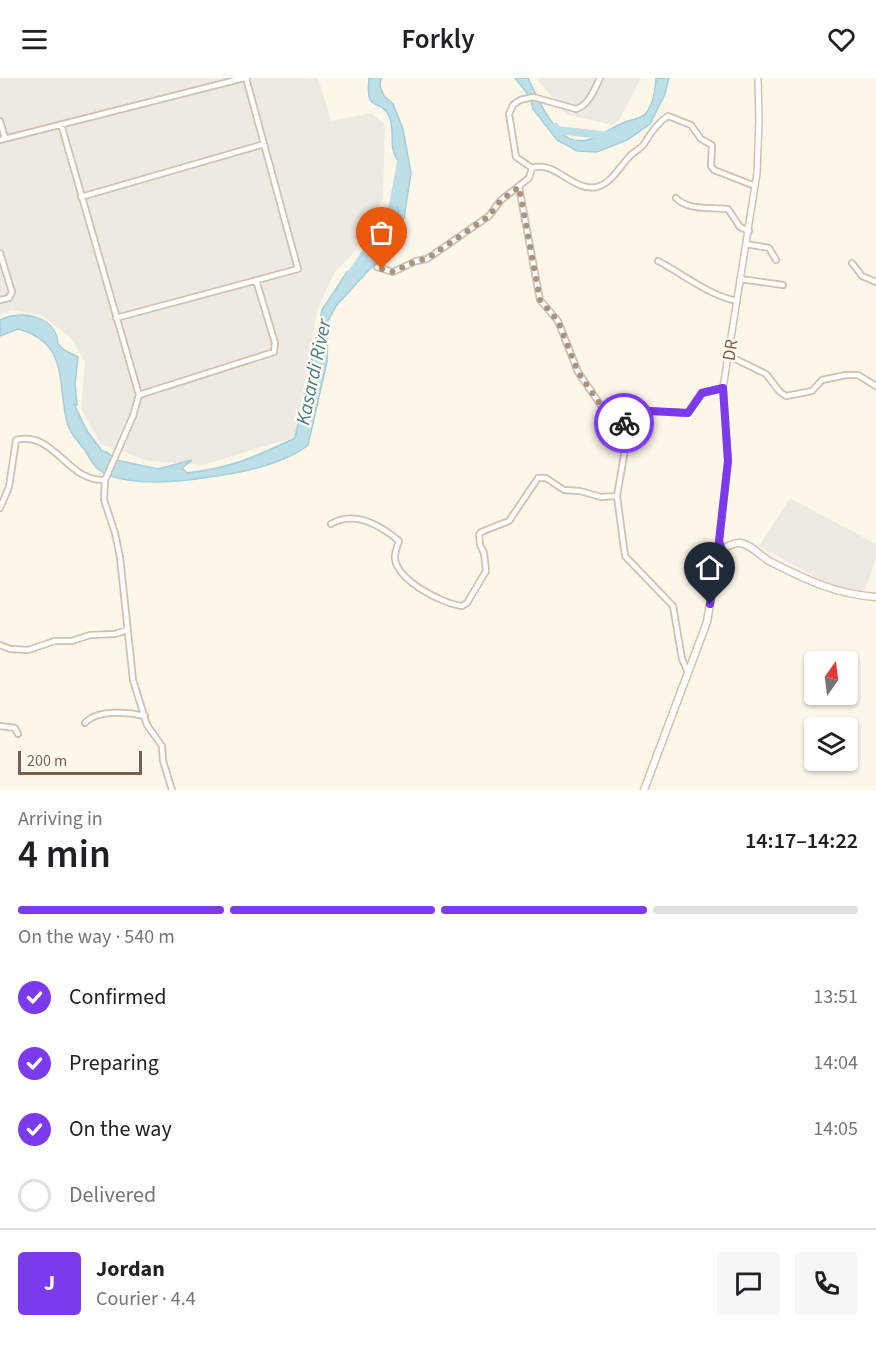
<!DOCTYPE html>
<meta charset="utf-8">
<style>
body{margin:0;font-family:"Source Sans 3",sans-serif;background:#f6f6f6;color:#202124;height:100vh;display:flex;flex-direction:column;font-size:22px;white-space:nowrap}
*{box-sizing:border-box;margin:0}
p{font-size:20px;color:#757577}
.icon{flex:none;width:33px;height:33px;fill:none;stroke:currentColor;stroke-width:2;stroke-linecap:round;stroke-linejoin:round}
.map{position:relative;height:712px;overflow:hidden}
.side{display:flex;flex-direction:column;background:#fff;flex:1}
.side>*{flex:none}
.needle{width:39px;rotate:14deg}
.buttons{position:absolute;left:804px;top:573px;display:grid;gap:12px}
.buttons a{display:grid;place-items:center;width:54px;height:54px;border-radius:6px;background:#fff;box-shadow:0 2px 4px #0004;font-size:30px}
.scale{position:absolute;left:18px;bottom:15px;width:124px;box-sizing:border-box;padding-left:6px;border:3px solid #7a5f4b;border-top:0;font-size:16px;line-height:21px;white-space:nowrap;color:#7a5f4b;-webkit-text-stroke:4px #fffbf1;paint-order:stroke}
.pin{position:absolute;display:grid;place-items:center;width:51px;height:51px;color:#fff;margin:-62px -26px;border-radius:50% 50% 50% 0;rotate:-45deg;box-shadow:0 0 6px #0007}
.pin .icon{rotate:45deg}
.courier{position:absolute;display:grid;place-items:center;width:60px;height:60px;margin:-30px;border:4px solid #7c3aed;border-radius:50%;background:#fff;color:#222;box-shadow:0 2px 8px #0007}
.summary em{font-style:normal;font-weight:600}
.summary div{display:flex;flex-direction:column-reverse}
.summary{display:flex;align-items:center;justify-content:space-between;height:102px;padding:0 18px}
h1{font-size:39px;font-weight:600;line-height:45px}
.bar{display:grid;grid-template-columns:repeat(4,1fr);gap:9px 6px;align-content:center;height:72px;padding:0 18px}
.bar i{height:8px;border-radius:4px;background:#e0e0e0}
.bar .current{background:#7c3aed}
.bar p{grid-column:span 4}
.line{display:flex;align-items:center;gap:15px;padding:0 18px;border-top:2px solid #e0e0e0}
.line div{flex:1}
.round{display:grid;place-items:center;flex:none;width:63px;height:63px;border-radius:6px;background:#f6f6f6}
ol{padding:0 18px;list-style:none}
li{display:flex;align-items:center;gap:18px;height:66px}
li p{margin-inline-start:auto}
li .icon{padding:6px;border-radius:50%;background:#7c3aed;color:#fff;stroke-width:4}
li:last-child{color:#757577}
li i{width:33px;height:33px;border:3px solid #e0e0e0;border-radius:50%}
header{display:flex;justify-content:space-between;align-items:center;height:78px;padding:0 18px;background:#fff;font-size:27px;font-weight:600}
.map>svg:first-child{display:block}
</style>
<header><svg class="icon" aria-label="menu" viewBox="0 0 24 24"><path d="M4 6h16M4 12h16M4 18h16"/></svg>Forkly<svg class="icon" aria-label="heart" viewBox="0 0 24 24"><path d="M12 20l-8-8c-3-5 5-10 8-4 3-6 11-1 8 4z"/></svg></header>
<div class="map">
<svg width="876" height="712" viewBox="0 0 876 712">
<rect width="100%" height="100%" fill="#fdf7ea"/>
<path fill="#eee9e2" d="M0,0H318L331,43L371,35L385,47L383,120L354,175L334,195L317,233L295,359L203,387L149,383L101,366L81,331L85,284L70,259L41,237L11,232L0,237Z
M536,0H641L620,41L612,47L566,36Z
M790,420L876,466V481L864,514L826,505L759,468Z"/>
<path fill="#bcdfe8" stroke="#a2cedb" stroke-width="1.5" d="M369,0H381L380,8L384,18L393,26L403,51L411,95L404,140L396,155L390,160L377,183L336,228L328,243L327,284L308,367C285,386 239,395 209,399C181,404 119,410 97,390C92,385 88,377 84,371C76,361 68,353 66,340C58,301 67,264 18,251L0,258V242C21,231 57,238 58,266L64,272L78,279L75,306L77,327L74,326L87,353L102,373L107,374L116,382L158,391L192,382L182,390L187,395C232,390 255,379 295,360L322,232L347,194L354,193L365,182L380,156L392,145L398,134L394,117L399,84C387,70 396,53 389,38C380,19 365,37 369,0Z
M515,0H528C536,17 549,47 565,58C586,72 607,51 625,44C632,41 642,41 646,35C654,25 655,12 656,0H669L665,16L650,46L627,62L597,74L577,73L557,62L533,31L530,19Z"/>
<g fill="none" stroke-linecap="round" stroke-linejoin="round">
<path stroke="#bcdfe8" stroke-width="8" d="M555,49L557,52L609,58
M349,199L391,138L401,84"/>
<g stroke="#d1c0ae" stroke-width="8">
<path id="minor" d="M0,43L5,60
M61,46L139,317L133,338L105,402L104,422L115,455L120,479L133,602L147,647L162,668L163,683L172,712
M0,62L244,0
M532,90L516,79L509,36L513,27L520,22L533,19L576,31C589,27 594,12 600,0
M519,109L540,222L558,243L578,294L604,332L629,348
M81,119L264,66
M676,120C688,133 712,129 728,131L740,149L749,153
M746,166L769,170L776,182
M0,175L12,214L9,220L0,222
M658,183C685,197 706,216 737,223
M852,185L862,198L876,204
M377,189L393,194L416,183L427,181L489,138L501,122L529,100L532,90C556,82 572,114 597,109C612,105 620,88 630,78C634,73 641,71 644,66C651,55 657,45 668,38L691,47L701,61L712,67L711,88L714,92L755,108
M740,201L783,207
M116,240L298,191L246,0
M729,278L766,296L780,314L786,318L812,313L822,302L846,297H858L876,308
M139,317L274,274L275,265L256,202
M0,430L9,409L16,362C54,352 67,404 105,402
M331,446C355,432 380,447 399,463C397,469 394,476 395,481C398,503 443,526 462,528L467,525L486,493L484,475L480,467L479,457L481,454L509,443L538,400H546L564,412L580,413L601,419L617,418
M0,567L10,571L28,572L55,563H72L90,557L115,556L127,552
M688,594L682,581L673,528L625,478L617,418L629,348L650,333L688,335L701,315L723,310
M85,645C97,631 129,634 145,638
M0,648L15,650L18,656"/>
</g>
<g stroke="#d1c0ae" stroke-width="8">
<path id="tertiary" d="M722,471L719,463L728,383L723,310L757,95L759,43L758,0"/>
</g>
<g stroke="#d4c1ac" stroke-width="9">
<path id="secondary" d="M644,712L707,544L716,489L722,471C728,469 733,464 740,465C751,466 761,479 771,484C807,502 835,516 876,519"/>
</g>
<use href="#minor" stroke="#fff" stroke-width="4.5"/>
<use href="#tertiary" stroke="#fff" stroke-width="5"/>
<use href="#secondary" stroke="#fff" stroke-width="6"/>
</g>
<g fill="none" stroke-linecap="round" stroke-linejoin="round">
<path stroke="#a89483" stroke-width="6" stroke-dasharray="0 10.8" d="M382,191L393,194L416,183L427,181L489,138L501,122L519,109L540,222L558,243L578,294L604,332L624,345"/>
<path stroke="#7c3aed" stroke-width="8" d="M624,345L629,348L650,333L688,335L702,315L723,310L728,383L719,464L722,471L716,489L710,526"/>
</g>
<g text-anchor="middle" stroke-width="5" stroke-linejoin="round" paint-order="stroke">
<g font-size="18" fill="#7a5f4b" stroke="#fffbf1">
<text transform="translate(730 272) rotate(-81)" y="6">DR</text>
</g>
<g font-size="20" font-style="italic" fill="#437b8d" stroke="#fffbf1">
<text transform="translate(313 294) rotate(-78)" y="7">Kasardi River</text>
</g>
</g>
</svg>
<div class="buttons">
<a><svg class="needle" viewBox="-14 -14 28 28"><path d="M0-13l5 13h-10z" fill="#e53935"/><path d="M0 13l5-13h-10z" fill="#757577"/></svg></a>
<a><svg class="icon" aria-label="layers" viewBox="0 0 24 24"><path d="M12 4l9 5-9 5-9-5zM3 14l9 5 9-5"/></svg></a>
</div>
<div class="scale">200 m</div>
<div class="pin" style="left:382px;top:191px;background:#ea580c"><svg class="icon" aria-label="bag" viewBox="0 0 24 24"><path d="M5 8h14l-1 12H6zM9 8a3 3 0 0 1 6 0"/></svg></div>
<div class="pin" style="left:710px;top:526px;background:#1f2937"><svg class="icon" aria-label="home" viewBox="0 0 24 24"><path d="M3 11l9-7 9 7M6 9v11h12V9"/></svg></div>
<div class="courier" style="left:624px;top:345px"><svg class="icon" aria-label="bike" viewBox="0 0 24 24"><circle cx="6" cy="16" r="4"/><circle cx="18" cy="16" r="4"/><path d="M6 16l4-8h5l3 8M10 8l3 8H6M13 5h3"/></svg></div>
</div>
<section class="side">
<div class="summary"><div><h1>4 min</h1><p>Arriving in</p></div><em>14:17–14:22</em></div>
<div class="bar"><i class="current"></i><i class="current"></i><i class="current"></i><i></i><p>On the way · 540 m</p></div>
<ol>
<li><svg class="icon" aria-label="check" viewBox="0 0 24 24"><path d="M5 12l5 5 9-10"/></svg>Confirmed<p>13:51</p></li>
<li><svg class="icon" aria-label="check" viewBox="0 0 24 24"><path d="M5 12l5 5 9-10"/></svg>Preparing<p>14:04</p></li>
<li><svg class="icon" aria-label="check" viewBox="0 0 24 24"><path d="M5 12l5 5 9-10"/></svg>On the way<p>14:05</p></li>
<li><i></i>Delivered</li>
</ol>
<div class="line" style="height:108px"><b class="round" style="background:#7c3aed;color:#fff">J</b><div><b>Jordan</b><p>Courier · 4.4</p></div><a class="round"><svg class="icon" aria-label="chat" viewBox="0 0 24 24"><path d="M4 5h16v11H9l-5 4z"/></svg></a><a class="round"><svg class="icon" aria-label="phone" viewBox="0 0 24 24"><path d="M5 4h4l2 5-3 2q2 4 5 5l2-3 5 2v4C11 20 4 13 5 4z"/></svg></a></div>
</section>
